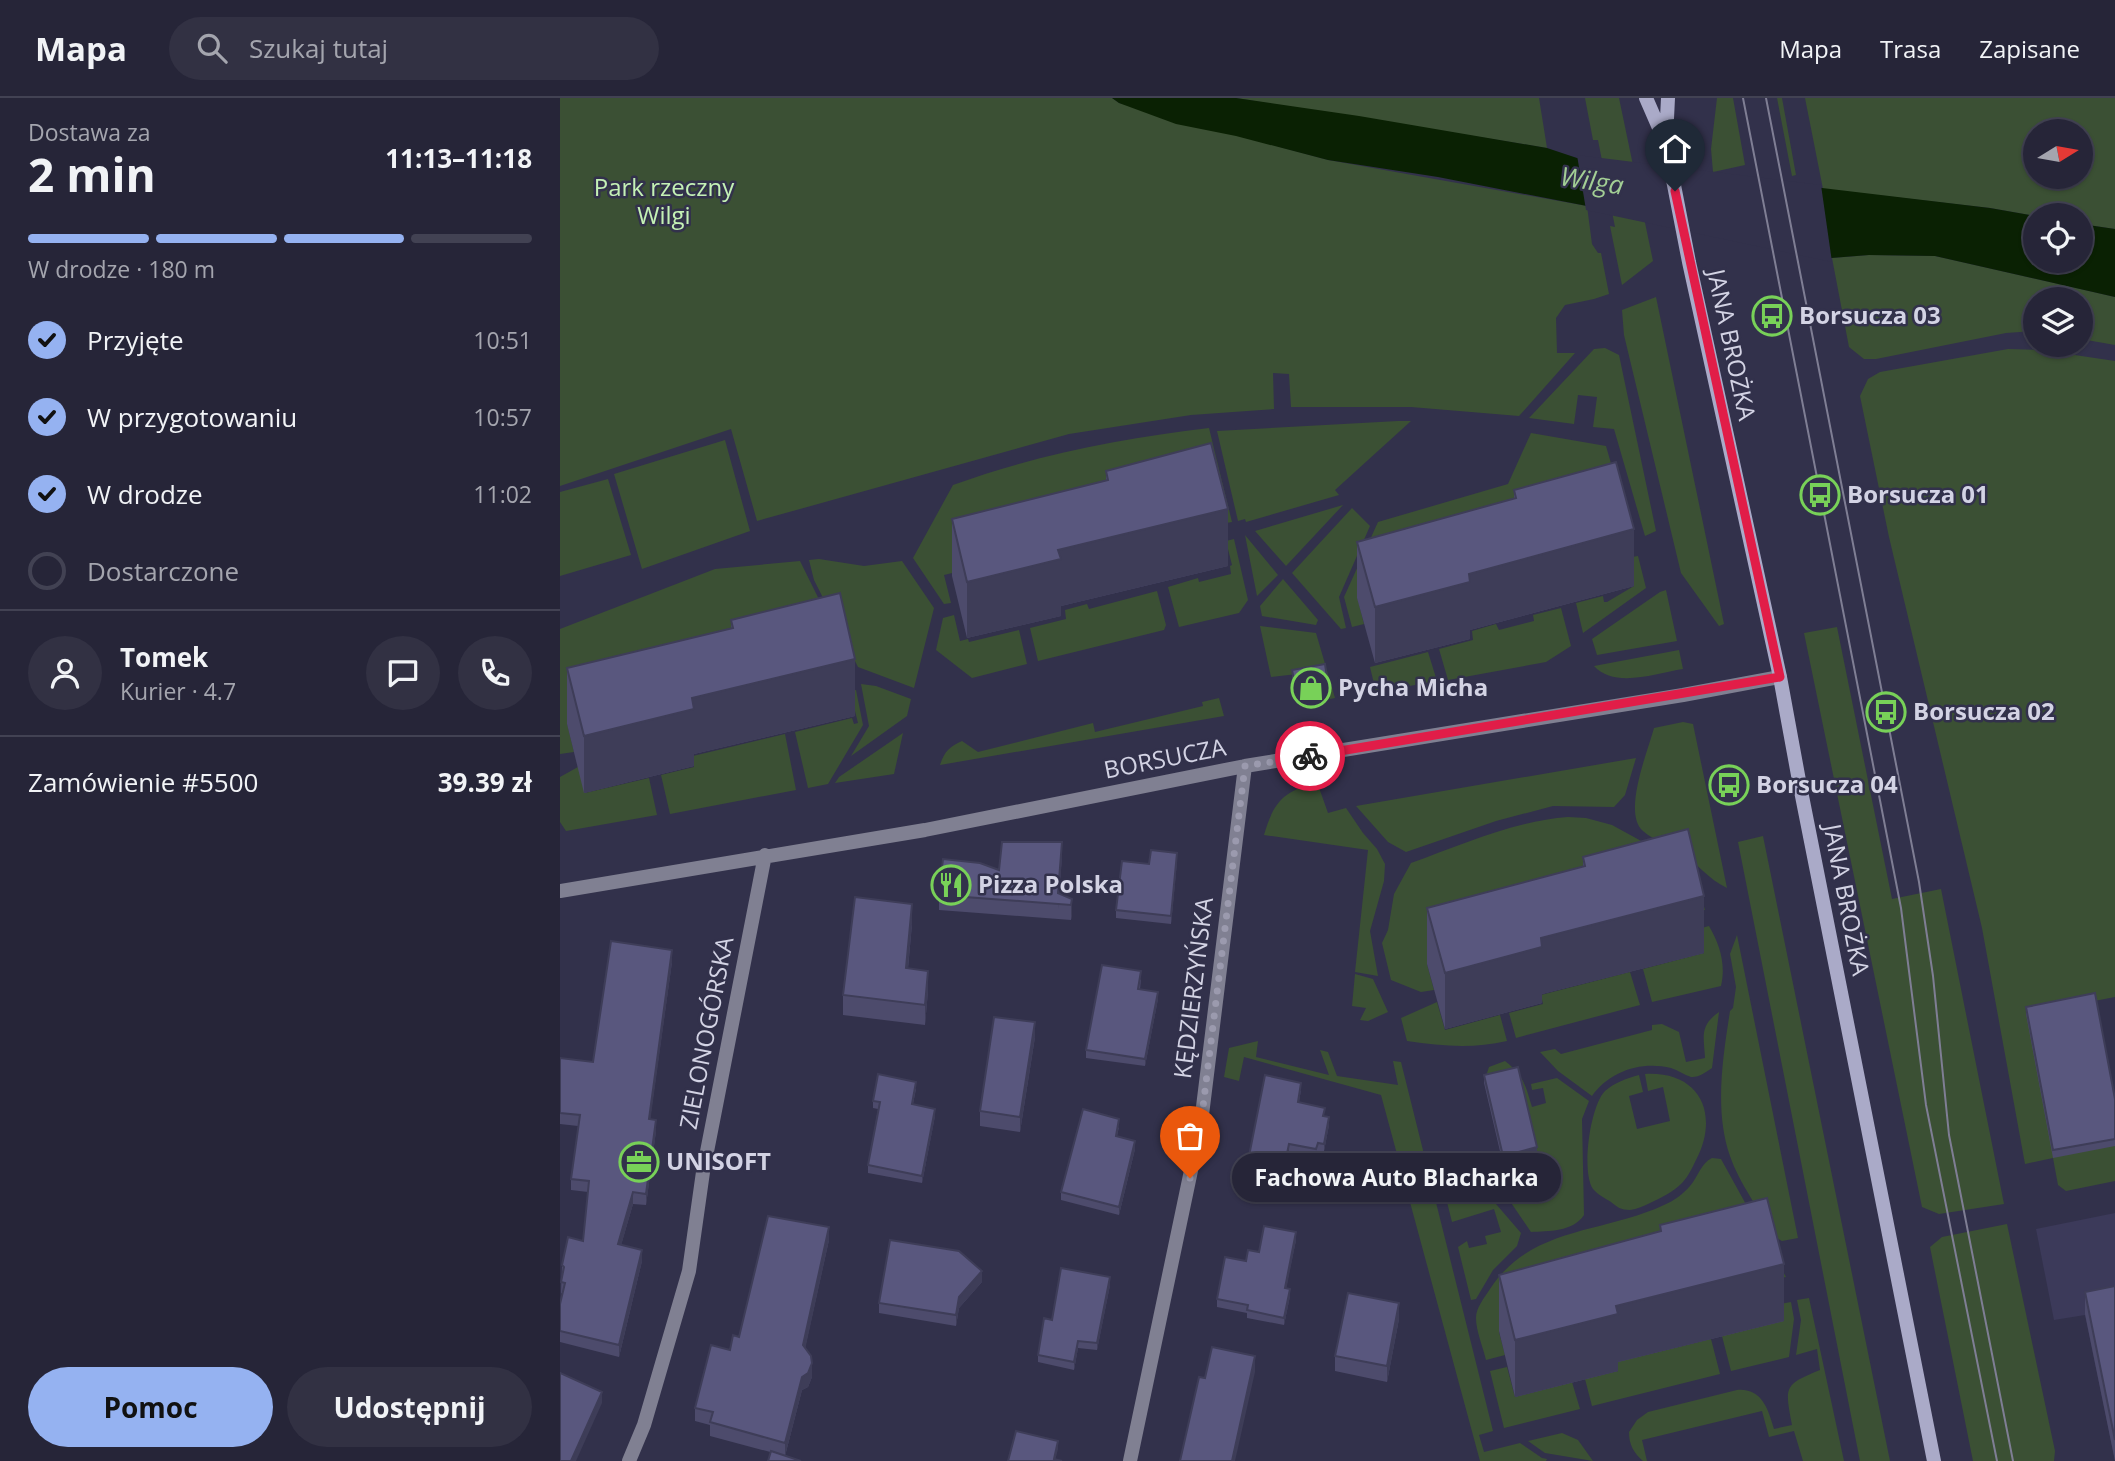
<!DOCTYPE html>
<html lang="pl">
<meta charset="utf-8">
<style>
body{margin:0;font-family:"Open Sans",sans-serif;background:#323143;color:#f1f3f6;height:100vh;display:flex;flex-direction:column;font-size:26px;white-space:nowrap}
*{box-sizing:border-box;margin:0}
p{font-size:23px;color:#a4a5ae}
.icon{flex:none;width:38px;height:38px;fill:none;stroke:currentColor;stroke-width:2;stroke-linecap:round;stroke-linejoin:round}
.map{position:relative;flex:1;overflow:hidden}
.side{display:flex;flex-direction:column;background:#262538;width:560px}
.side>*{flex:none}
.needle{width:46px;rotate:79deg}
.buttons{position:absolute;left:1463px;top:21px;display:grid;gap:14px}
.buttons a{display:grid;place-items:center;width:70px;height:70px;border-radius:50%;background:#262538;box-shadow:0 2px 5px #0004,0 0 0 2px #424253;font-size:35px}
.pin{position:absolute;display:grid;place-items:center;width:60px;height:60px;color:#fff;margin:-72px -30px;border-radius:50% 50% 50% 0;rotate:-45deg;box-shadow:0 0 7px #0007}
.pin .icon{rotate:45deg}
.courier{position:absolute;display:grid;place-items:center;width:70px;height:70px;margin:-35px;border:5px solid #e11d48;border-radius:50%;background:#fff;color:#222;box-shadow:0 2px 9px #0007}
.bubble{position:absolute;height:49px;border-radius:24px;background:#262538;box-shadow:0 2px 5px #0004,0 0 0 2px #424253;font-size:23px;font-weight:700;line-height:49px;text-align:center}
.overview em{font-style:normal;font-weight:700}
.overview div{display:flex;flex-direction:column-reverse}
.overview{display:flex;align-items:center;justify-content:space-between;height:119px;padding:0 28px}
h1{font-size:46px;font-weight:700;line-height:52px}
.bar{display:grid;grid-template-columns:repeat(4,1fr);gap:10px 7px;align-content:center;height:84px;padding:0 28px}
.bar i{height:9px;border-radius:5px;background:#424253}
.bar .on{background:#95b2f1}
.bar p{grid-column:span 4}
.line{display:flex;align-items:center;gap:18px;padding:0 28px;border-top:2px solid #424253}
.line div{flex:1}
.round{display:grid;place-items:center;flex:none;width:74px;height:74px;border-radius:37px;background:#323143}
ol{padding:0 28px;list-style:none}
li{display:flex;align-items:center;gap:21px;height:77px}
li p{margin-inline-start:auto}
li .icon{padding:7px;border-radius:50%;background:#95b2f1;color:#111;stroke-width:4}
li:last-child{color:#a4a5ae}
li i{width:38px;height:38px;border:4px solid #424253;border-radius:50%}
.button{display:flex;gap:14px;margin-top:auto;padding:14px 28px}
.button a{flex:1;height:80px;border-radius:42px;background:#95b2f1;color:#111;font-size:28px;font-weight:700;line-height:80px;text-align:center}
.button a+a{background:#323143;color:#f1f3f6}
header{display:flex;align-items:center;gap:42px;box-sizing:border-box;height:98px;padding:0 35px;background:#262538;border-bottom:2px solid #424253}
header strong{font-size:33px}
nav{display:flex;gap:38px;margin-inline-start:auto;font-size:24px}
.search{width:490px;height:63px;background:#323143;display:flex;align-items:center;gap:18px;box-sizing:border-box;padding:0 24px;border-radius:38px;color:#a4a5ae;font-size:26px}
main{display:flex;flex:1;min-height:0}
.map>svg:first-child{display:block}
</style>
<header>
<strong>Mapa</strong>
<div class="search"><svg class="icon" aria-label="search" viewBox="0 0 24 24"><circle cx="10" cy="10" r="6"/><path d="M15 15l6 6"/></svg>Szukaj tutaj</div>
<nav><a>Mapa</a><a>Trasa</a><a>Zapisane</a></nav>
</header>
<main>
<section class="side">
<div class="overview"><div><h1>2 min</h1><p>Dostawa za</p></div><em>11:13–11:18</em></div>
<div class="bar"><i class="on"></i><i class="on"></i><i class="on"></i><i></i><p>W drodze · 180 m</p></div>
<ol>
<li><svg class="icon" aria-label="check" viewBox="0 0 24 24"><path d="M5 12l5 5 9-10"/></svg>Przyjęte<p>10:51</p></li>
<li><svg class="icon" aria-label="check" viewBox="0 0 24 24"><path d="M5 12l5 5 9-10"/></svg>W przygotowaniu<p>10:57</p></li>
<li><svg class="icon" aria-label="check" viewBox="0 0 24 24"><path d="M5 12l5 5 9-10"/></svg>W drodze<p>11:02</p></li>
<li><i></i>Dostarczone</li>
</ol>
<div class="line" style="height:126px"><a class="round"><svg class="icon" aria-label="person" viewBox="0 0 24 24"><circle cx="12" cy="8" r="4"/><path d="M4 21q1-7 8-7t8 7"/></svg></a><div><b>Tomek</b><p>Kurier · 4.7</p></div><a class="round"><svg class="icon" aria-label="chat" viewBox="0 0 24 24"><path d="M4 5h16v11H9l-5 4z"/></svg></a><a class="round"><svg class="icon" aria-label="phone" viewBox="0 0 24 24"><path d="M5 4h4l2 5-3 2q2 4 5 5l2-3 5 2v4C11 20 4 13 5 4z"/></svg></a></div>
<div class="line" style="height:91px"><div>Zamówienie #5500</div><b>39.39 zł</b></div>
<div class="button"><a>Pomoc</a><a>Udostępnij</a></div>
</section>
<div class="map">
<svg width="1555" height="1363" viewBox="0 0 1555 1363">
<rect width="100%" height="100%" fill="#32314b"/>
<path fill="#3c3a5a" d="M1555,1115V1363L1525,1217L1494,1222L1476,1131Z"/>
<path fill="#3b5034" fill-rule="evenodd" d="M0,0H552L559,5L768,62L1027,108L1032,146L1038,155H1041L1049,196L1034,201L1005,207L996,220L997,255H1015L959,318L851,309H731L729,276L713,275L714,311L631,317L509,336L197,423L171,331L0,388Z
M676,0H979L987,50Z
M1025,0H1059L1093,163L1062,187L1050,128L1055,129L1038,42H1033Z
M1157,0H1173L1185,67L1153,74L1151,51Z
M1217,0H1222L1236,77L1232,78Z
M1245,0H1555V131L1521,126V117L1475,118L1430,110L1263,91ZM1475,33H1521V79H1475Z
M1309,157L1375,158L1555,199V247L1521,241V201H1475V233L1446,235L1316,261H1304L1289,249L1272,160Z
M1096,199L1164,526L1159,528L1121,475L1064,237L1062,212Z
M1045,250L1059,257L1096,433L1085,438L1054,331L1033,329L1037,299L1018,297L1014,326L969,320L1034,251Z
M1448,251L1481,252L1555,263V899L1467,916L1555,1048V1083L1506,1093L1498,1087L1493,1060L1465,1066L1422,830L1329,439L1300,298L1308,281L1320,274Z
M838,323H851L775,392L779,397L686,424L685,421L678,423L657,333Z
M649,330L672,424L437,464L384,477L391,505L384,506L353,460L393,387C475,357 563,340 649,330Z
M971,335L1046,348L1073,442L843,484L797,498L804,526L792,529L784,499L818,424L948,386Z
M165,342L190,433L82,471L54,376Z
M48,381L71,457L0,478V394Z
M783,407L726,468L695,433Z
M792,410L810,428L779,499L786,530L781,531L732,475Z
M685,437L718,477L697,498Z
M674,441L688,502L679,515L619,529L608,489L638,480L639,484L671,476L670,468L672,467L666,443Z
M1078,458L1086,490L1023,535L1016,505L1043,498L1044,504H1047L1074,488L1066,460Z
M259,461L304,468L342,463L374,510L354,590L298,569L254,482L249,462Z
M240,463L293,570L7,625L14,654L0,656V531L155,471Z
M723,481L758,522L756,527L702,518L700,508Z
M1106,492L1117,543L1037,557L1032,541L1100,494Z
M597,493L606,527L604,532L478,563L470,530L506,521L505,512L527,506L529,511Z
M1001,510L1011,548L986,564L888,582L879,551L913,542L912,533L936,526L939,532L974,523L973,517Z
M394,517L400,543L408,541L409,544L459,532L467,566L412,580L376,552L383,520Z
M700,528L756,535L775,600L770,601L764,573L711,579Z
M1277,529L1332,801L1381,791L1444,1106L1379,1116L1362,1109L1244,535Z
M1119,552L1123,571C1096,575 1055,591 1034,568Z
M868,554L877,583L816,594L810,569Z
M301,586L316,588L351,601L347,618L291,658L309,628Z
M296,592L303,627L268,686L248,690L235,634L292,620L294,626L298,625L290,593Z
M659,600L664,618L380,667C384,654 390,648 402,643L418,654L533,625L535,634L643,608L642,604Z
M1123,624L1133,626L1167,790C1148,781 1137,765 1120,754C1108,747 1093,742 1083,733C1062,715 1088,653 1094,630Z
M343,635L334,676L275,685L279,679Z
M225,636L236,692L110,716L101,677L134,669L133,658Z
M1076,660L1065,697L1054,709L993,708L936,723L846,754L828,744L796,708Z
M18,669L30,690L24,692L25,695L89,680L97,717L6,733L0,724V679Z
M757,684L768,715L786,710L803,735L817,751L825,766L824,783L810,833L818,878L795,874L808,752L704,737C714,703 723,694 757,684Z
M1008,719L1026,720L1052,727L1105,756L1136,781L1145,812L867,866L874,892L861,894L831,882L822,845L828,832L834,796L851,765C901,747 954,723 1008,719Z
M1203,738L1330,1363H1300L1178,744Z
M1149,828C1160,847 1166,866 1161,888L1092,904L1083,871L1144,855L1138,831Z
M1177,837L1238,1140L1222,1143L1215,1139C1201,1114 1179,1085 1170,1058C1154,1012 1163,959 1170,913L1173,910L1176,889L1170,856Z
M1070,874L1080,907L956,940L949,915L983,906L981,897Z
M795,876L813,881L828,914L808,923L800,922L806,910L792,908Z
M877,904L885,932L940,917L947,943C912,951 882,948 847,943L841,920Z
M1159,914L1152,970C1146,974 1138,980 1131,979C1124,977 1118,972 1111,970C1081,963 1050,973 1032,998L998,973L980,954L995,951L1001,956L1092,932V927L1102,926L1119,934L1126,964L1145,960C1144,939 1139,928 1159,914Z
M698,943L696,959L769,977L760,952L768,954L777,978L838,987L833,963L841,964L933,1333L919,1337L924,1354L960,1345L982,1360L987,1361L986,1363H920L821,997L684,959L679,983L664,979L669,950Z
M945,963C964,978 965,986 972,1009L986,1005L983,990L972,992L971,986L997,980L1029,1003L1022,1021L1024,1117C1013,1134 988,1133 971,1134L922,1062L941,1057L944,1066L977,1056L958,977L924,984L929,969Z
M1085,976C1140,973 1160,1016 1136,1062C1132,1070 1128,1079 1122,1085C1113,1094 1101,1100 1090,1105C1084,1108 1077,1111 1070,1112C1061,1112 1057,1109 1051,1104C1045,1100 1038,1097 1033,1091C1021,1074 1030,1008 1045,993C1054,985 1067,980 1079,977L1083,994L1069,998L1077,1031L1110,1023L1103,989L1088,993Z
M1152,1060L1161,1061L1226,1179L939,1234L945,1257L926,1262C923,1249 916,1233 916,1220C916,1210 924,1200 930,1191C971,1128 1042,1136 1104,1107C1114,1103 1123,1096 1130,1088C1138,1079 1141,1065 1152,1060Z
M911,1065L936,1106L961,1135L957,1148L933,1172L916,1201L911,1202L898,1149L907,1143L909,1150L927,1146L925,1138L941,1134L934,1111L892,1124L879,1072Z
M1447,1126L1495,1353L1494,1363H1413L1370,1149L1382,1139Z
M1249,1200L1284,1363H1243L1234,1333L1209,1339L1202,1313L1082,1342L1087,1363H1083C1074,1355 1069,1347 1069,1334L1077,1322L1088,1314L1177,1292C1202,1290 1208,1311 1214,1331L1232,1327C1225,1289 1223,1287 1260,1272L1257,1251L1236,1257L1241,1222L1237,1202Z
M1231,1204L1234,1221L1229,1259L1171,1273L1162,1238L1223,1223L1220,1206Z
M1151,1241L1160,1276L1032,1308L1025,1281L1058,1273L1057,1264Z
M947,1269L955,1299L1012,1284L1020,1311L944,1330L930,1273Z
M1002,1335L1018,1342L1033,1363L985,1355L968,1343Z"/>
<path fill="#0a2103" d="M552,0H676L799,18L987,50L1020,61L1430,110L1475,118V163H1521V126L1555,131V199L1375,158L1309,157L1271,160L1027,108L878,79L768,62L676,38L616,26L559,5Z"/>
<path fill="#32314b" d="M1017,57L1261,87L1272,164L1026,112Z"/>
<g fill="none" stroke-linecap="round" stroke-linejoin="round">
<path stroke="#808092" stroke-width="14" d="M0,793L365,732L685,668L1123,597L1220,579
M69,1363L84,1327L129,1173L143,1074L205,757
M570,1363L641,1025L685,668"/>
<path stroke="#aaaac8" stroke-width="14" d="M1086,0L1106,46L1129,164L1220,579L1240,688L1374,1363
M1106,41L1108,0"/>
<path stroke="#7f7e94" stroke-width="2" d="M1183,0L1341,810L1366,1007L1437,1363
M1206,0L1359,784L1373,878L1389,1037L1453,1363"/>
</g>
<path fill="#4d4b6c" d="M546,373L668,468L501,508V518L407,540L392,478V421L546,382Z
M954,392L1074,488L910,532V541L815,565L797,500V444L954,401Z
M171,522L295,618L134,656V668L24,695L7,626V570L171,530Z
M732,572L769,593V600L737,606L732,579Z
M502,759L499,796L512,801V816L511,822L379,812V797L439,772Z
M1023,759L1144,855L982,896V905L885,931L867,866V810L1023,769Z
M617,763L611,826L556,820V812Z
M352,826L348,871L368,893L365,927L283,917V897Z
M112,864L90,1021L96,1033L86,1107L73,1106L61,1147L82,1163L59,1259L0,1244V1206L3,1196L1,1195L2,1167L23,1143L28,1094L11,1092V1081L18,1028L0,1026V960L33,964Z
M581,881L580,891L598,901L585,968L526,960V952Z
M1466,909L1555,1001V1048L1493,1060L1466,916Z
M475,939L460,1034L420,1028V1013Z
M924,977L977,1056L943,1066L924,985Z
M356,991L353,1006L375,1018L362,1085L308,1075V1067L318,1011L313,1010V1003Z
M741,992L739,1004L764,1018L769,1027L764,1053H758L756,1059L729,1054L725,1073L689,1066V1058Z
M559,1029L557,1038L575,1051L559,1117L501,1102V1094Z
M1100,1127L1224,1223L1058,1264V1273L955,1299L939,1233V1177L1100,1133Z
M269,1142L245,1250L252,1279L248,1289L242,1292L225,1358L150,1338V1327L135,1323V1310L170,1252L179,1239Z
M736,1142L726,1190L730,1198L724,1227L687,1220V1215L657,1209V1201L686,1163L699,1154Z
M422,1184L399,1210L396,1228L319,1215V1205Z
M550,1187L537,1252L518,1250L514,1272L478,1264V1257L492,1222Z
M1555,1188V1363L1525,1216V1194Z
M839,1221L827,1284L775,1273V1258Z"/>
<path fill="#3e3d58" d="M668,411V468L501,508V518L407,540V484L498,452Z
M1074,431V488L910,532V541L815,565V509L909,476Z
M295,561V618L134,656V668L24,695V638L132,600Z
M502,744V759L498,811V795Z
M617,755V763L611,826V818Z
M1144,798V855L982,896V905L885,931V875L981,840Z
M512,801V816L511,822V807Z
M352,806V826L346,890V870Z
M112,852V864L89,1032V1021Z
M368,873V893L365,927V907Z
M598,894V901L585,968V961Z
M475,924V939L460,1034V1019Z
M375,1011V1018L362,1085V1078Z
M769,1019V1027L764,1053V1046Z
M96,1022V1033L86,1107V1096Z
M575,1043V1051L559,1117V1109Z
M729,1046V1054L725,1073V1065Z
M977,1049V1056L943,1066V1058Z
M73,1094V1106L58,1158V1146Z
M269,1129V1142L243,1261V1247Z
M736,1134V1142L725,1198V1190Z
M82,1152V1163L59,1259V1247Z
M1224,1166V1223L1058,1264V1273L955,1299V1242L1056,1208Z
M422,1173V1184L399,1210L396,1228V1217L399,1199Z
M550,1179V1187L537,1252V1245Z
M730,1191V1198L724,1227V1220Z
M839,1205V1221L827,1284V1268Z
M518,1243V1250L514,1272V1264Z
M695,1258V1274L675,1363H672Z
M252,1265V1279L248,1289L242,1292L225,1358V1345L242,1279Z
M42,1294V1305L16,1363H11Z
M498,1343V1351L495,1363H494Z"/>
<path fill="#59577e" stroke="#3e3d58" stroke-width="2" d="M651,345L668,411L498,452L501,461L407,484L392,421L548,382L546,373Z
M1056,364L1074,431L909,476L910,484L815,509L797,444L956,400L954,392Z
M280,495L295,561L132,600L134,611L24,638L7,570L173,530L171,522Z
M765,566L769,593L737,598L732,572Z
M1128,731L1144,798L981,840L982,849L885,875L867,810L1025,768L1023,759Z
M442,744H502L498,795L512,801L511,807L379,797L383,761L420,765L439,772Z
M591,752L617,755L611,818L556,812L562,763L589,766Z
M295,799L352,806L346,870L368,873L365,907L283,897Z
M51,843L112,852L89,1021L96,1022L86,1096L73,1094L58,1146L82,1152L59,1247L0,1233V1206L5,1185L1,1184L4,1169L2,1167L8,1139L23,1143L29,1083L11,1081L20,1017L0,1015V960L33,964Z
M542,867L581,873L578,891L598,894L585,961L526,952Z
M1535,895L1555,1001V1041L1493,1052L1466,909Z
M434,919L475,924L460,1019L420,1013Z
M958,969L977,1049L943,1058L924,977Z
M318,976L356,984L352,1006L375,1011L362,1078L308,1067L320,1004L313,1003Z
M705,977L741,985L738,1004L765,1010L763,1018L769,1019L764,1046L758,1045L756,1051L729,1046L725,1065L689,1058Z
M523,1011L559,1021L556,1038L575,1043L559,1109L501,1094Z
M1207,1100L1224,1166L1056,1208L1058,1216L955,1242L939,1177L1101,1133L1100,1127Z
M208,1118L269,1129L243,1247L251,1258L252,1265L248,1275L242,1279L225,1345L150,1324L153,1314L135,1310L151,1247L170,1252L173,1237L179,1239Z
M704,1128L736,1134L725,1190L730,1191L724,1220L687,1212L688,1207L657,1201L665,1159L686,1163L688,1152L699,1154Z
M330,1142L399,1153L422,1173L399,1199L396,1217L319,1205Z
M501,1170L550,1179L537,1245L518,1243L514,1264L478,1257L484,1220L492,1222Z
M1555,1188V1342L1525,1194Z
M788,1195L839,1205L827,1268L775,1258Z
M652,1249L695,1258L672,1363H620L639,1279L645,1280Z
M0,1275L42,1294L11,1363H0Z
M456,1333L498,1343L494,1361L502,1363H448Z
M211,1353L241,1363H208Z"/>
<g fill="none" stroke-linecap="round" stroke-linejoin="round">
<path stroke="#9b9aae" stroke-width="7" stroke-dasharray="0 12.6" d="M630,1080L641,1025L685,668L750,658"/>
<path stroke="#e11d48" stroke-width="9" d="M750,658L1220,579L1115,93"/>
</g>
<defs>
<g id="bus-ring" transform="scale(2.0125)"><circle r="9.5" fill="#32314b" stroke="#78d158" stroke-width="1.5"/><path d="M-5-6H5V4H4V6H2V4H-2V6H-4V4H-5ZM-3.5-4V0h7V-4ZM-3.5 1.2v1.5H-2V1.2ZM2 1.2v1.5H3.5V1.2Z" fill="#78d158"/></g>
<g id="shop-ring" transform="scale(2.0125)"><circle r="9.5" fill="#32314b" stroke="#78d158" stroke-width="1.5"/><path d="M-5-2.5h2.3a2.7 3.5 0 0 1 5.4 0H5L5.5 6h-11ZM-1.5-2.5h3a1.5 2.3 0 0 0-3 0Z" fill="#78d158"/></g>
<g id="restaurant-ring" transform="scale(2.0125)"><circle r="9.5" fill="#32314b" stroke="#78d158" stroke-width="1.5"/><path d="M-5-6h1v4h1v-4h1v4h1v-4h1v5L-1.5 .5V6h-2V.5L-5-1ZM5-6V6H3V1.5H1.5Q1.5-4 5-6Z" fill="#78d158"/></g>
<g id="office-ring" transform="scale(2.0125)"><circle r="9.5" fill="#32314b" stroke="#78d158" stroke-width="1.5"/><path d="M-6-3h4V-5.5h4V-3h4V5H-6ZM-1-4.5V-3h2v-1.5ZM-6 0V1H6V0Z" fill="#78d158"/></g>
</defs>
<g fill-rule="evenodd">
<use href="#bus-ring" x="1212" y="218"/>
<use href="#bus-ring" x="1260" y="397"/>
<use href="#shop-ring" x="751" y="590"/>
<use href="#bus-ring" x="1326" y="614"/>
<use href="#bus-ring" x="1169" y="687"/>
<use href="#restaurant-ring" x="391" y="787"/>
<use href="#office-ring" x="79" y="1064"/>
</g>
<g text-anchor="middle" stroke-width="5" stroke-linejoin="round" paint-order="stroke">
<g font-size="24" fill="#c4f1b5" stroke="#32314b">
<text x="104" y="98">Park rzeczny<tspan x="104" dy="28">Wilgi</tspan></text>
</g>
<g font-size="24" font-weight="bold" fill="#d3d3e4" stroke="#32314b" text-anchor="start">
<text x="1239" y="226">Borsucza 03</text>
<text x="1287" y="405">Borsucza 01</text>
<text x="778" y="598">Pycha Micha</text>
<text x="1353" y="622">Borsucza 02</text>
<text x="1196" y="695">Borsucza 04</text>
<text x="418" y="795">Pizza Polska</text>
<text x="106" y="1072">UNISOFT</text>
</g>
<g font-size="24" fill="#d3d3e4" stroke="#32314b">
<text transform="translate(1171 247) rotate(78)" y="8">JANA BROŻKA</text>
<text transform="translate(605 661) rotate(-11)" y="8">BORSUCZA</text>
<text transform="translate(1286 802) rotate(79)" y="8">JANA BROŻKA</text>
<text transform="translate(634 890) rotate(-83)" y="8">KĘDZIERZYŃSKA</text>
<text transform="translate(147 935) rotate(-79)" y="8">ZIELONOGÓRSKA</text>
</g>
<g font-size="26" font-style="italic" fill="#a3cf95" stroke="#32314b">
<text transform="translate(1032 83) rotate(9)" y="9">Wilga</text>
</g>
</g>
</svg>
<div class="buttons">
<a><svg class="needle" viewBox="-14 -14 28 28"><path d="M0-13l5 13h-10z" fill="#e53935"/><path d="M0 13l5-13h-10z" fill="#a4a5ae"/></svg></a>
<a><svg class="icon" aria-label="locate" viewBox="0 0 24 24"><circle cx="12" cy="12" r="6"/><path d="M12 2v4M12 18v4M2 12h4M18 12h4"/></svg></a>
<a><svg class="icon" aria-label="layers" viewBox="0 0 24 24"><path d="M12 4l9 5-9 5-9-5zM3 14l9 5 9-5"/></svg></a>
</div>
<div class="pin" style="left:630px;top:1080px;background:#ea580c"><svg class="icon" aria-label="bag" viewBox="0 0 24 24"><path d="M5 8h14l-1 12H6zM9 8a3 3 0 0 1 6 0"/></svg></div>
<div class="pin" style="left:1115px;top:93px;background:#1f2937"><svg class="icon" aria-label="home" viewBox="0 0 24 24"><path d="M3 11l9-7 9 7M6 9v11h12V9"/></svg></div>
<div class="courier" style="left:750px;top:658px"><svg class="icon" aria-label="bike" viewBox="0 0 24 24"><circle cx="6" cy="16" r="4"/><circle cx="18" cy="16" r="4"/><path d="M6 16l4-8h5l3 8M10 8l3 8H6M13 5h3"/></svg></div>
<div class="bubble" style="left:672px;top:1055px;width:329px">Fachowa Auto Blacharka</div>
</div>
</main>
